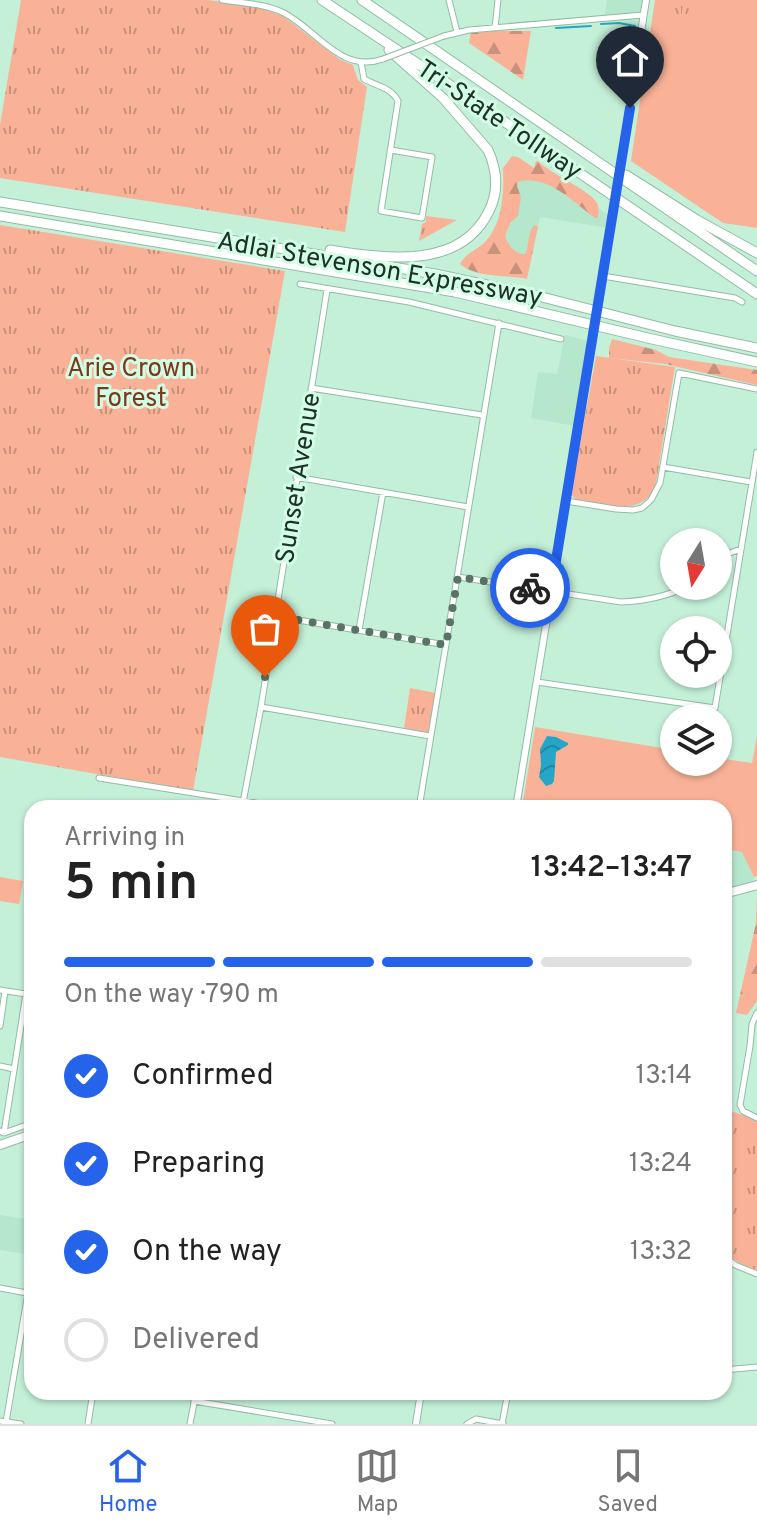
<!DOCTYPE html>
<meta charset="utf-8">
<style>
body{margin:0;font-family:Overpass,sans-serif;background:#f6f6f6;color:#222;height:100vh;display:flex;flex-direction:column;font-size:30px;white-space:nowrap}
*{box-sizing:border-box;margin:0}
p{font-size:26px;color:#767676}
.icon{flex:none;width:44px;height:44px;fill:none;stroke:currentColor;stroke-width:2;stroke-linecap:round;stroke-linejoin:round}
.map{position:relative;flex:1;overflow:hidden}
.side{position:absolute;left:24px;top:800px;width:708px;height:600px;display:flex;flex-direction:column;background:#fff;border-radius:24px;box-shadow:0 2px 6px #0004}
.side>*{flex:none}
.needle{width:52px;rotate:191deg}
.controls{position:absolute;left:660px;top:528px;display:grid;gap:16px}
.controls a{display:grid;place-items:center;width:72px;height:72px;border-radius:50%;background:#fff;box-shadow:0 2px 6px #0004;font-size:40px}
.pin{position:absolute;display:grid;place-items:center;width:68px;height:68px;color:#fff;margin:-82px -34px;border-radius:50% 50% 50% 0;rotate:-45deg;box-shadow:0 0 8px #0007}
.pin .icon{rotate:45deg}
.courier{position:absolute;display:grid;place-items:center;width:80px;height:80px;margin:-40px;border:6px solid #2563eb;border-radius:50%;background:#fff;color:#222;box-shadow:0 2px 10px #0007}
.head em{font-style:normal;font-weight:600}
.head div{display:flex;flex-direction:column-reverse}
.head{display:flex;align-items:center;justify-content:space-between;height:136px;padding:0 40px}
h1{font-size:52px;font-weight:600;line-height:60px}
.bar{display:grid;grid-template-columns:repeat(4,1fr);gap:12px 8px;align-content:center;height:96px;padding:0 40px}
.bar i{height:10px;border-radius:6px;background:#e0e0e0}
.bar .current{background:#2563eb}
.bar p{grid-column:span 4}
ol{padding:0 40px;list-style:none}
li{display:flex;align-items:center;gap:24px;height:88px}
li p{margin-inline-start:auto}
li .icon{padding:8px;border-radius:50%;background:#2563eb;color:#fff;stroke-width:4}
li:last-child{color:#767676}
li i{width:44px;height:44px;border:4px solid #e0e0e0;border-radius:50%}
.dock{display:flex;justify-content:space-around;align-items:center;height:112px;border-top:2px solid #e0e0e0;background:#fff;font-size:22px;color:#767676}
.dock a{display:grid;justify-items:center;gap:4px}
.dock .current{color:#2563eb}
.map>svg:first-child{display:block}
</style>
<div class="map">
<svg width="757" height="1424" viewBox="0 0 757 1424">
<defs>
<pattern id="forest-firs" width="22" height="20" patternUnits="userSpaceOnUse" patternTransform="scale(2)"><rect width="22" height="20" fill="#f9b297"/><path d="M5 1l3.5 6h-7zM16 11l3.5 6h-7z" fill="#c9917b"/></pattern>
<pattern id="park-tufts" width="24" height="20" patternUnits="userSpaceOnUse" patternTransform="scale(2)"><rect width="24" height="20" fill="#f9b297"/><path d="M3 7l-1-3M5 7V3M7 7l1-3M15 17l-1-3M17 17v-4M19 17l1-3" fill="none" stroke="#c9917b"/></pattern>
<pattern id="water-waves" width="16" height="10" patternUnits="userSpaceOnUse" patternTransform="scale(2)"><rect width="16" height="10" fill="#25a6c8"/><path d="M0 5q4-4 8 0t8 0" fill="none" stroke="#2088a2"/></pattern>
</defs>
<rect width="100%" height="100%" fill="#c4f0d8"/>
<path fill="#b4e7cb" d="M607,0H644L641,14L605,15Z
M537,167L611,217L609,228L540,217L531,258L495,250L513,170L532,172Z
M565,335L588,341L575,426L531,418L538,372L557,374Z
M724,849L742,851L754,877L753,881L724,889Z
M0,1215L32,1220V1255L0,1250Z"/>
<path fill="#f9b297" d="M655,0H757V228L723,223L631,161Z
M535,727L674,750V762H718V758L752,763L757,736V876L754,877L742,852L724,849V808H522Z
M0,877L23,881L19,904L0,901Z"/>
<path fill="url(#forest-firs)" d="M471,31H531L523,80L469,43Z
M512,156L518,157L534,168L536,161L539,162C551,174 594,192 598,205C599,209 598,214 598,218H595C573,202 548,174 518,182L517,186L521,197L518,216L510,223L505,236C508,245 515,254 525,254C530,245 527,233 534,225L538,227L527,279C506,274 478,279 460,264C466,253 475,251 484,243C503,224 504,193 503,168Z
M612,339L656,350L669,357L757,370V385L665,364L609,358V348Z
M757,894V1001L747,1015L736,1013L756,923Z"/>
<path fill="url(#park-tufts)" d="M21,0H209L260,8L283,16L339,59L353,65L358,80L367,87L345,232L0,178V125Z
M661,0H683L681,22L660,20Z
M686,0H707L705,24L684,22Z
M426,216L457,220L419,241L422,224L426,222Z
M0,225L285,271L193,791L0,757Z
M596,356L675,367L655,489C638,517 607,504 579,500L575,499L571,494Z
M410,688L436,693L429,731L427,733L404,729Z
M731,1111L757,1120V1270L739,1263L724,1251V1144Z"/>
<path fill="url(#water-waves)" d="M547,736L556,737L568,743V745L556,752L554,781L552,784L546,786L539,777L541,765L540,749Z"/>
<g fill="none" stroke-linecap="round" stroke-linejoin="round">
<path stroke="#25a6c8" stroke-width="2" d="M601,24L619,23L635,26L636,34
M556,28L591,26"/>
<g stroke="#92bca5" stroke-width="7">
<path id="minor" d="M222,0C242,3 266,4 284,13C317,30 341,74 383,59
M449,0L457,32
M495,28L498,0
M444,36L469,30L643,15
M361,62L364,79C376,86 391,87 398,101L381,211L422,218L432,157L391,150
M603,276L735,298L742,302
M300,284L409,302L561,339
M311,388L482,415
M663,467L751,482
M296,477L468,507
M566,501L616,509L633,510L642,508L651,500L660,483L679,373L757,389
M718,563L727,554L741,549
M458,577L621,602C645,601 666,597 688,586
M274,616L446,645
M359,630L383,492
M537,682L715,708L757,452
M261,707L430,736
M99,778L287,808
M242,808L261,707L327,290
M419,808L499,323
M0,990L26,994L4,1133
M757,1013L752,1024L750,1046L740,1105L743,1111L757,1118
M0,1026L5,991
M0,1066L14,1069
M0,1131L4,1133L32,1123
M724,1256L735,1265L757,1274
M0,1288L32,1294
M724,1321H726L724,1332
M724,1350L728,1369
M724,1370L757,1367
M194,1401L332,1424
M0,1421L21,1424
M6,1422L28,1293
M88,1424L93,1392
M190,1424L196,1392
M467,1424L476,1419L503,1424
M502,1424L508,1392"/>
</g>
<g stroke="#92bca5" stroke-width="8">
<path id="tertiary" d="M416,1424L421,1392"/>
</g>
<g stroke="#92bca5" stroke-width="8">
<path id="secondary" d="M623,149L646,0
M600,297L611,226
M516,808L593,337"/>
</g>
<g stroke="#92bca5" stroke-width="10">
<path id="primary" d="M724,894L757,885
M0,1145L32,1134"/>
</g>
<g stroke="#92bca5" stroke-width="11">
<path id="motorway" d="M322,0L477,103L757,294
M362,0L757,271
M626,175L697,220L757,253
M0,202L435,274L534,295L675,331L757,348
M0,216L455,292L652,339L757,362
M330,250C384,258 460,271 489,211C499,191 497,170 488,150L443,98L389,50"/>
</g>
<use href="#minor" stroke="#fff" stroke-width="5"/>
<use href="#tertiary" stroke="#fff" stroke-width="6"/>
<use href="#secondary" stroke="#fff" stroke-width="6"/>
<use href="#primary" stroke="#fff" stroke-width="8"/>
<use href="#motorway" stroke="#fff" stroke-width="9"/>
<g stroke="#92bca5" stroke-width="7" stroke-linecap="butt">
<path id="minor-bridge" d="M383,59L444,36"/>
</g>
<g stroke="#92bca5" stroke-width="8" stroke-linecap="butt">
<path id="secondary-bridge" d="M611,226L623,149
M593,337L600,297"/>
</g>
<use href="#minor-bridge" stroke="#fff" stroke-width="5"/>
<use href="#secondary-bridge" stroke="#fff" stroke-width="6"/>
</g>
<g fill="none" stroke-linecap="round" stroke-linejoin="round">
<path stroke="#597466" stroke-width="8" stroke-dasharray="0 14.4" d="M265,677L274,616L446,645L458,577L530,588"/>
<path stroke="#2563eb" stroke-width="10" d="M530,588L551,591L630,108"/>
</g>
<g text-anchor="middle" stroke-width="6" stroke-linejoin="round" paint-order="stroke">
<g font-size="26" fill="#203128" stroke="#d1fee5">
<text transform="translate(500 119) rotate(34)" y="9">Tri-State Tollway</text>
<text transform="translate(380 268) rotate(10)" y="9">Adlai Stevenson Expressway</text>
<text transform="translate(297 478) rotate(-81)" y="9">Sunset Avenue</text>
</g>
<g font-size="26" fill="#7e381d" stroke="#d1fee5">
<text x="131" y="376">Arie Crown<tspan x="131" dy="30">Forest</tspan></text>
</g>
</g>
</svg>
<div class="controls">
<a><svg class="needle" viewBox="-14 -14 28 28"><path d="M0-13l5 13h-10z" fill="#e53935"/><path d="M0 13l5-13h-10z" fill="#767676"/></svg></a>
<a><svg class="icon" aria-label="locate" viewBox="0 0 24 24"><circle cx="12" cy="12" r="6"/><path d="M12 2v4M12 18v4M2 12h4M18 12h4"/></svg></a>
<a><svg class="icon" aria-label="layers" viewBox="0 0 24 24"><path d="M12 4l9 5-9 5-9-5zM3 14l9 5 9-5"/></svg></a>
</div>
<div class="pin" style="left:265px;top:677px;background:#ea580c"><svg class="icon" aria-label="bag" viewBox="0 0 24 24"><path d="M5 8h14l-1 12H6zM9 8a3 3 0 0 1 6 0"/></svg></div>
<div class="pin" style="left:630px;top:108px;background:#1f2937"><svg class="icon" aria-label="home" viewBox="0 0 24 24"><path d="M3 11l9-7 9 7M6 9v11h12V9"/></svg></div>
<div class="courier" style="left:530px;top:588px"><svg class="icon" aria-label="bike" viewBox="0 0 24 24"><circle cx="6" cy="16" r="4"/><circle cx="18" cy="16" r="4"/><path d="M6 16l4-8h5l3 8M10 8l3 8H6M13 5h3"/></svg></div>
<section class="side">
<div class="head"><div><h1>5 min</h1><p>Arriving in</p></div><em>13:42–13:47</em></div>
<div class="bar"><i class="current"></i><i class="current"></i><i class="current"></i><i></i><p>On the way · 790 m</p></div>
<ol>
<li><svg class="icon" aria-label="check" viewBox="0 0 24 24"><path d="M5 12l5 5 9-10"/></svg>Confirmed<p>13:14</p></li>
<li><svg class="icon" aria-label="check" viewBox="0 0 24 24"><path d="M5 12l5 5 9-10"/></svg>Preparing<p>13:24</p></li>
<li><svg class="icon" aria-label="check" viewBox="0 0 24 24"><path d="M5 12l5 5 9-10"/></svg>On the way<p>13:32</p></li>
<li><i></i>Delivered</li>
</ol>
</section>
</div>
<nav class="dock">
<a class="current"><svg class="icon" aria-label="home" viewBox="0 0 24 24"><path d="M3 11l9-7 9 7M6 9v11h12V9"/></svg>Home</a>
<a><svg class="icon" aria-label="map" viewBox="0 0 24 24"><path d="M3 6l6-2 6 2 6-2v14l-6 2-6-2-6 2zM9 4v14M15 6v14"/></svg>Map</a>
<a><svg class="icon" aria-label="saved" viewBox="0 0 24 24"><path d="M7 4h10v16l-5-4-5 4z"/></svg>Saved</a>
</nav>
